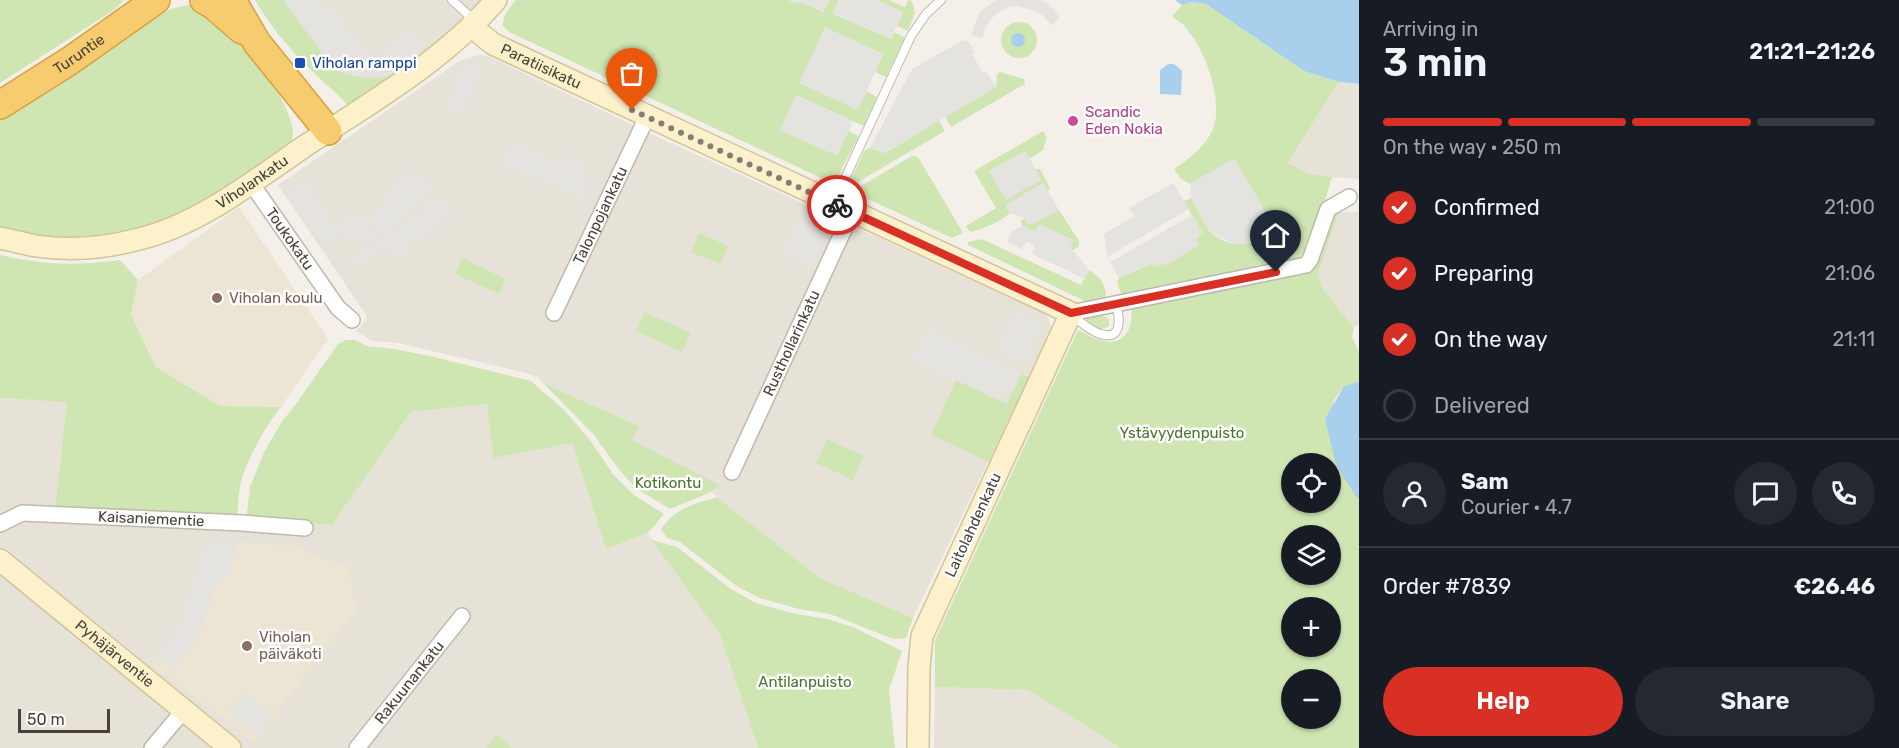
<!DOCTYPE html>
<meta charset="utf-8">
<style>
body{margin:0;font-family:Rubik,sans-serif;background:#242831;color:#f1f3f6;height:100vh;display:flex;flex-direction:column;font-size:22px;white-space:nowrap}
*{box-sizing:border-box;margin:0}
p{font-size:20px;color:#9ea1a6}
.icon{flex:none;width:33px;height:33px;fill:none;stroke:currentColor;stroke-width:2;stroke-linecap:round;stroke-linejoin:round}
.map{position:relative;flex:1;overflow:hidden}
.drawer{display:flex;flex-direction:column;background:#171b24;width:540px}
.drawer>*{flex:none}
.controls{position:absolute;left:1281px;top:453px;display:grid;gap:12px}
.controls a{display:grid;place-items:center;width:60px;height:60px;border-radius:50%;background:#171b24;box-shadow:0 2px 4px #0004;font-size:30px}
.scale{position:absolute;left:18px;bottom:15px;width:92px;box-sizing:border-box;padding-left:6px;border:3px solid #474137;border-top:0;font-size:16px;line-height:21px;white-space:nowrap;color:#474137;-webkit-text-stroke:4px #fff;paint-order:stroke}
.pin{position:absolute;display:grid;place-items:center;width:51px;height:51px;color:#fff;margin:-62px -26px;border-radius:50% 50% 50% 0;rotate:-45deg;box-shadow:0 0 6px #0007}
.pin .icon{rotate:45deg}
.courier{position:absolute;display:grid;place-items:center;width:60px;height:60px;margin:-30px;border:4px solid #d93025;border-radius:50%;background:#fff;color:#222;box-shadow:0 2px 8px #0007}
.overview em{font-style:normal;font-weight:600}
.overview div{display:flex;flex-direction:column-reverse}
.overview{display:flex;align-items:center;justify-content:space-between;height:102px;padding:0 24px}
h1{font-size:39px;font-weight:600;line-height:45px}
.bar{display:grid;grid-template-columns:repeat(4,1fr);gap:9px 6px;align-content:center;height:72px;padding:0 24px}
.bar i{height:8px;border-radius:4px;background:#363941}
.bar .active{background:#d93025}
.bar p{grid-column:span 4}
.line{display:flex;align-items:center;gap:15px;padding:0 24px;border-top:2px solid #363941}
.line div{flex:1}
.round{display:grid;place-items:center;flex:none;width:63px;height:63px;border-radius:32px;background:#242831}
ol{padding:0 24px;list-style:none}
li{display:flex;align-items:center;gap:18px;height:66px}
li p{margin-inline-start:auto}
li .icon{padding:6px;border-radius:50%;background:#d93025;color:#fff;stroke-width:4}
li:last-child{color:#9ea1a6}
li i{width:33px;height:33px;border:3px solid #363941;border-radius:50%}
.action{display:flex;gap:12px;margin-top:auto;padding:12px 24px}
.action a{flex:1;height:69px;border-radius:36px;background:#d93025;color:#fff;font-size:24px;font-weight:600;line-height:69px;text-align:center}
.action a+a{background:#242831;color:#f1f3f6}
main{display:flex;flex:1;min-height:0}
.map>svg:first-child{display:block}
</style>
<main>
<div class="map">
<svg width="1359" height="748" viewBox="0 0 1359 748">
<rect width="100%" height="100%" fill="#f4f0e9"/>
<path fill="#e7e2d7" d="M255,0H487L465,24L350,108L342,97L311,70L278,34Z
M480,55L488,56L658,137L1044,313L1048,317L1051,327L1050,333L913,618L820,578L711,492L720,485L632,440L639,426L543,383L539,378L526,373L398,343L372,341L356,331L366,320V315L278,185L461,60Z
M1339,82L1359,84V179L1332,177L1309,174L1288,164Z
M1339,212H1359V324L1354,328L1323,289L1318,274Z
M0,398L67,401L56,509L332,525L411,412L488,404L493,457L572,443L606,549L648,533L720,635L758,748H0Z
M935,687L1028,690L1121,748H934Z"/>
<path fill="#ece5d3" d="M239,207L328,339L281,407L220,406L156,367L131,315L138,280Z
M207,541L297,546L315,557L348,565L356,610L254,741L151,664L180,627Z"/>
<path fill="#cfe6b3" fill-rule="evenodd" d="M0,0H124L114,10L0,83Z
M255,0H283L334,69C348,76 370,81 385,75L384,86L350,108C338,93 323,83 310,69C289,48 270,26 255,0Z
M516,0H788L795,3H804L823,12L829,0H839L834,14L891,39L894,32L905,38L886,77L875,72L883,54L824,28L857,109L866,91L877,97L864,126L796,95L837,155L848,131L859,136L834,184L509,32L503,26C502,15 510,8 516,0Z
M876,0H889L905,7L908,0L912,1L915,12L908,31L897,26L903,12Z
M1192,2L1206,4L1304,71L1339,82L1288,163L1309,174L1332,177L1318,224L1304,257L1295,262L1122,296L1117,282L1119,278L1152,263L1162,262L1164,265L1202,233L1184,201L1191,198C1197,208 1202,221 1210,231C1220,243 1243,249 1257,239C1263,235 1266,225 1268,218L1234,159L1190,184L1180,178L1174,169C1189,159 1206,146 1213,129C1224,100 1205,50 1186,28C1183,23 1176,20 1172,16L1182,5Z
M192,4C226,12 285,91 292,126C294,132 292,138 291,144L195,210L130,234L69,242L0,232V120L18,110L170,9Z
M1001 40a18 18 0 1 1 36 0a18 18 0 1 1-36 0Z
M1000,72L1024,79L1025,84L951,127L945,117L996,87L997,74Z
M939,120L945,131L846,189L865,150L870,148L885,153Z
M1043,131L1047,138L1043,150L1029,159L1025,151L1041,179L1035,169H1040L1050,188L1048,192L1043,183L1006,205L1010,213C998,223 986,228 970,232L966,226L996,208L974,171Z
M912,156L918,157L963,233L952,238L853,192L854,190Z
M1059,210L1079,241V246L1073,250L1069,249L1073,240L1039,225L1035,232L1022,226L1021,221L1024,218L1029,224Z
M1339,212L1318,274L1323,289L1354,328L1352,337L1359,352V382C1343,387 1335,392 1332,409L1357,497L1359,498V748H1121L1028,690L935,687V640L1078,330C1096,340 1124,354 1131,322C1132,314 1130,311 1135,304L1301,272L1334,213ZM1292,464H1330V502H1292ZM1292,536H1330V574H1292ZM1292,608H1330V646H1292ZM1292,680H1330V718H1292Z
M699,233L728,246L720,264L691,252Z
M982,239L1081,285L1089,270C1100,277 1105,283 1106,296L1103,301L1091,304L968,245V242Z
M0,255C41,265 78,266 120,260L138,280L131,315L156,367L220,406L281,407C266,425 244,464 240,487C238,497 238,509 237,520L55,510L67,402L0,398Z
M462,258L506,279L499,294L455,274Z
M645,312L691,333L682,352L636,331Z
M1098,313L1109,319V326C1100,333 1091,326 1085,319L1086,316Z
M346,340H355L367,346L394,349L430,356L531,381L564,410L590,440L613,474L634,495L664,514L648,533L606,549L572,443L493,458L487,404L411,412L332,525L246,521L250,487L264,452L283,420L294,407L338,344Z
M1021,374L1028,377L989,462L931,435L956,380L1007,404Z
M543,383L639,426L632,440L720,485C706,497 687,501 670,509L637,489L620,471L594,435Z
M827,439L864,456L853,480L816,463Z
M717,497L820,578L913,618L906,638L893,639L830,614L799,609L759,598L735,585L680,542L667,538L661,529C677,507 692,505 717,497Z
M652,540L677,547L731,589L756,603L796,614L828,619L855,628L902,651L889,690L895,748H758L720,635Z
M497,734L513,748H486Z"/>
<path fill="#e5e3e0" d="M283,0H324L319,6L324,13L331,8L368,54L374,55L383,52L410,29L425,46L387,75L378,78L345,74L334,69Z
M788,0H829L824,12L804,3H795Z
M839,0H876L903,12L891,39L833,13Z
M996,0H1041L1048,4L1060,16L1053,26L1041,14L1033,10L1016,6L1009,7L1002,10L991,19L984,31L983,38L972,36L976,20L981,11Z
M825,27L883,54L858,110L799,83Z
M963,40L969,42L975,52L972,54L983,73L986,71L996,87L885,153L870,148L912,69Z
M464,63L481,69L462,116L446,110Z
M796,95L853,121L837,156L780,130Z
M513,142L560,165L566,155L585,164L580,175L591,180L581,200L504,163Z
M1025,151L1041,180L1006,200L989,171Z
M1234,159L1268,215L1260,237L1256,240L1238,245L1220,238L1208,229L1191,198L1190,184Z
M413,172L434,185L400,222L380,234L368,217L388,203L383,197L403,174L409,179Z
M305,180L339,230L337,225L361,211L377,237L362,246L355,236L347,241L342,234L325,246L288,192Z
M1043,183L1059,210L1030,225L1024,218L1010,213L1006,205Z
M1173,183L1189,209L1107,257L1104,234L1134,216L1129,208Z
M435,195L452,210L423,242L418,236L407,243L410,250L396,259L388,247L351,271L345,262L415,217Z
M803,211L831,224L811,267L782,254Z
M1192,215L1203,233L1195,237L1199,245L1164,266L1162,263L1154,267L1151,263L1119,278L1110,262Z
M1039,224L1073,240L1070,249L1073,250L1089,270L1085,279L1032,254L1035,246L1026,242L1022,249L1007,242L1011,232L1022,226L1035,232Z
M1016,311L1044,324L1026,363L998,351Z
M927,329L1021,374L1014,391L1005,387L999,400L912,360Z
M207,541L237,543L229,575L214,586L201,630L188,652L172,668L157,656L180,627Z
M244,692L273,716L258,735L228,711Z"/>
<path fill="#a8d0ed" d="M1175,0H1359V84L1339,82L1304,71L1206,4L1192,2L1182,5Z
M1011 40a7 7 0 1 1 14 0a7 7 0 1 1-14 0Z
M1168,64H1174L1182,71L1181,95L1160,94V70Z
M1359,382V498H1357L1336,465L1325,419L1344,386Z"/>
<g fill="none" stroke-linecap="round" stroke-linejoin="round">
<g stroke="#bfb8ac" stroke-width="10">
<path id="lane" d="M452,0L475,21
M834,202L911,36L926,14L941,0
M1072,314C1092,336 1129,352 1116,304"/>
</g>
<g stroke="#bfb8ac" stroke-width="18">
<g id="street">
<path id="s1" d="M251,183L338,308L352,320"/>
<path id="s2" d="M554,313L647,117"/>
<path d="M1071,313L1306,265L1310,260L1328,209L1349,197"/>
<path id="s3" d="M732,472L852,212"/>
<path id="s4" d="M0,524L22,513L242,523L305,528"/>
<path d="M152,748L184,710"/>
<path id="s5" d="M357,748L462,616"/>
</g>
</g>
<g stroke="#d1c49a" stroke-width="24">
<g id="secondary">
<path id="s6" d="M472,27L493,44L1071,313L922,636L919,667L918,748"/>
<path id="s7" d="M0,238C12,240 24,244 36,246C70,251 106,248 139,239C199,225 255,180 305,146C371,102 444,61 496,0"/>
<path id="s8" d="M0,560L230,748"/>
</g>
</g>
<g stroke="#d6a140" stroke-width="30">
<g id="highway">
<path d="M204,0L213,5L242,30"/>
<path d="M232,0L257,43L328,131"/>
<path id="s9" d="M0,105L71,60L156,0"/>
</g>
</g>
<use href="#lane" stroke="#fff" stroke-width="8"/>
<use href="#street" stroke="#fff" stroke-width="15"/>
<use href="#secondary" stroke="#fcf1ca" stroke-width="21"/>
<use href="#highway" stroke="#f7cc70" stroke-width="27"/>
</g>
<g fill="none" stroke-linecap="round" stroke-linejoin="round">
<path stroke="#847e75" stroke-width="6" stroke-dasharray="0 10.8" d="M632,110L837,205"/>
<path stroke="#d93025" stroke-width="8" d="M837,205L1071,313L1276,272"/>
</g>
<rect fill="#1a4fb4" stroke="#fff" stroke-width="2" x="294" y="57" width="12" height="12" rx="3"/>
<circle fill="#d1479c" stroke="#fff" stroke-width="2" cx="1073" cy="121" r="6"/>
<g fill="#8d6e63" stroke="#fff" stroke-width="2">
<circle cx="217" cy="298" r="6"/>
<circle cx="247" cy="646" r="6"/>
</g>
<g text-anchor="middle" stroke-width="5" stroke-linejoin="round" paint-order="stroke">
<g font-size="15" fill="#474137" stroke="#fff">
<text dy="5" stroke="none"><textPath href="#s9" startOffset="94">Turuntie</textPath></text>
<text dy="5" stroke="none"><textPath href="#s6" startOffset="80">Paratiisikatu</textPath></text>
<text dy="5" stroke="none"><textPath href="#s7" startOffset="268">Viholankatu</textPath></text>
<text dy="5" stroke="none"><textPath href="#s2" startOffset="108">Talonpojankatu</textPath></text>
<text dy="5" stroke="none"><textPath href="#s1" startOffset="68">Toukokatu</textPath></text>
<text dy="5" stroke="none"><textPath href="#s3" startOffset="142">Rusthollarinkatu</textPath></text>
<text dy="5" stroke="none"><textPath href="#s4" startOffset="154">Kaisaniementie</textPath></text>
<text transform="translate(973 525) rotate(-65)" y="5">Laitolahdenkatu</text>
<text dy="5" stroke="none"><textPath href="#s8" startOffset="148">Pyhäjärventie</textPath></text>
<text dy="5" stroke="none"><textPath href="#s5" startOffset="84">Rakuunankatu</textPath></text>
</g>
<g font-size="15" fill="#164399" stroke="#fff" text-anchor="start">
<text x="312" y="68">Viholan ramppi</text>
</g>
<g font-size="15" fill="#b23c85" stroke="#fff" text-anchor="start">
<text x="1085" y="117">Scandic<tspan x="1085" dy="17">Eden Nokia</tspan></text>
</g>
<g font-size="15" fill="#785e54" stroke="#fff" text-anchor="start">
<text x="229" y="303">Viholan koulu</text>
<text x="259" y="642">Viholan<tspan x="259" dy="17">päiväkoti</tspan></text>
</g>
<g font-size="15" fill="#48762d" stroke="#fff">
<text x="1182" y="438">Ystävyydenpuisto</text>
<text x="668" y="488">Kotikontu</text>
<text x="805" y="687">Antilanpuisto</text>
</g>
</g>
</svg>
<div class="controls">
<a><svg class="icon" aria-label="locate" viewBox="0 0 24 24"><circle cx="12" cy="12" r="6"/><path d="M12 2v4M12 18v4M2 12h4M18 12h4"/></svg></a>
<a><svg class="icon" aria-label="layers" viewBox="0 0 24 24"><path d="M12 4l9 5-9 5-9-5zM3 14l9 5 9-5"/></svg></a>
<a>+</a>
<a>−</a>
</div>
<div class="scale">50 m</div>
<div class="pin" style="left:632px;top:110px;background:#ea580c"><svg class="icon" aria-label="bag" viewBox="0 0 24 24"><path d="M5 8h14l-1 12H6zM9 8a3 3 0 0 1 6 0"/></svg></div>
<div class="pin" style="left:1276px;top:272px;background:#1f2937"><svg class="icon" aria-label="home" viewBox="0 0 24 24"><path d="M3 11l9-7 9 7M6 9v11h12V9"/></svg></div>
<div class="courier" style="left:837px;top:205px"><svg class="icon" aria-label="bike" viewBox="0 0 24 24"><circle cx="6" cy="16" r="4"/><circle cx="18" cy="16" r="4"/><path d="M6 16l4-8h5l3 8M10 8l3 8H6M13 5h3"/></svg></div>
</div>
<section class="drawer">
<div class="overview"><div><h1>3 min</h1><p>Arriving in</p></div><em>21:21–21:26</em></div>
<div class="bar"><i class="active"></i><i class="active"></i><i class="active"></i><i></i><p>On the way · 250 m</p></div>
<ol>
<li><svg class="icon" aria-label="check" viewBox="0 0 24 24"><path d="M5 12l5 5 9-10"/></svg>Confirmed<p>21:00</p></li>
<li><svg class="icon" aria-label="check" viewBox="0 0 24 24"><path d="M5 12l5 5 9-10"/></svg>Preparing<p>21:06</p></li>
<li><svg class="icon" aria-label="check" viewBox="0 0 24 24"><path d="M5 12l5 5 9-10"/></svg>On the way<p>21:11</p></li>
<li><i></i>Delivered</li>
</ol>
<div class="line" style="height:108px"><a class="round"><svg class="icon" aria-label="person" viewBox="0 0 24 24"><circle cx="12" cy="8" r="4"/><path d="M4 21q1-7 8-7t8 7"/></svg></a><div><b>Sam</b><p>Courier · 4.7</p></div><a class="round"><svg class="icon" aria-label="chat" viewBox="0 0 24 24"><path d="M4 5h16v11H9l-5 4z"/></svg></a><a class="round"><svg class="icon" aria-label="phone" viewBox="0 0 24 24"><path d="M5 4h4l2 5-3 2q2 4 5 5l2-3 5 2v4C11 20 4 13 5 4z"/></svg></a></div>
<div class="line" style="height:78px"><div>Order #7839</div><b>€26.46</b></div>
<div class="action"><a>Help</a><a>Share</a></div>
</section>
</main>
